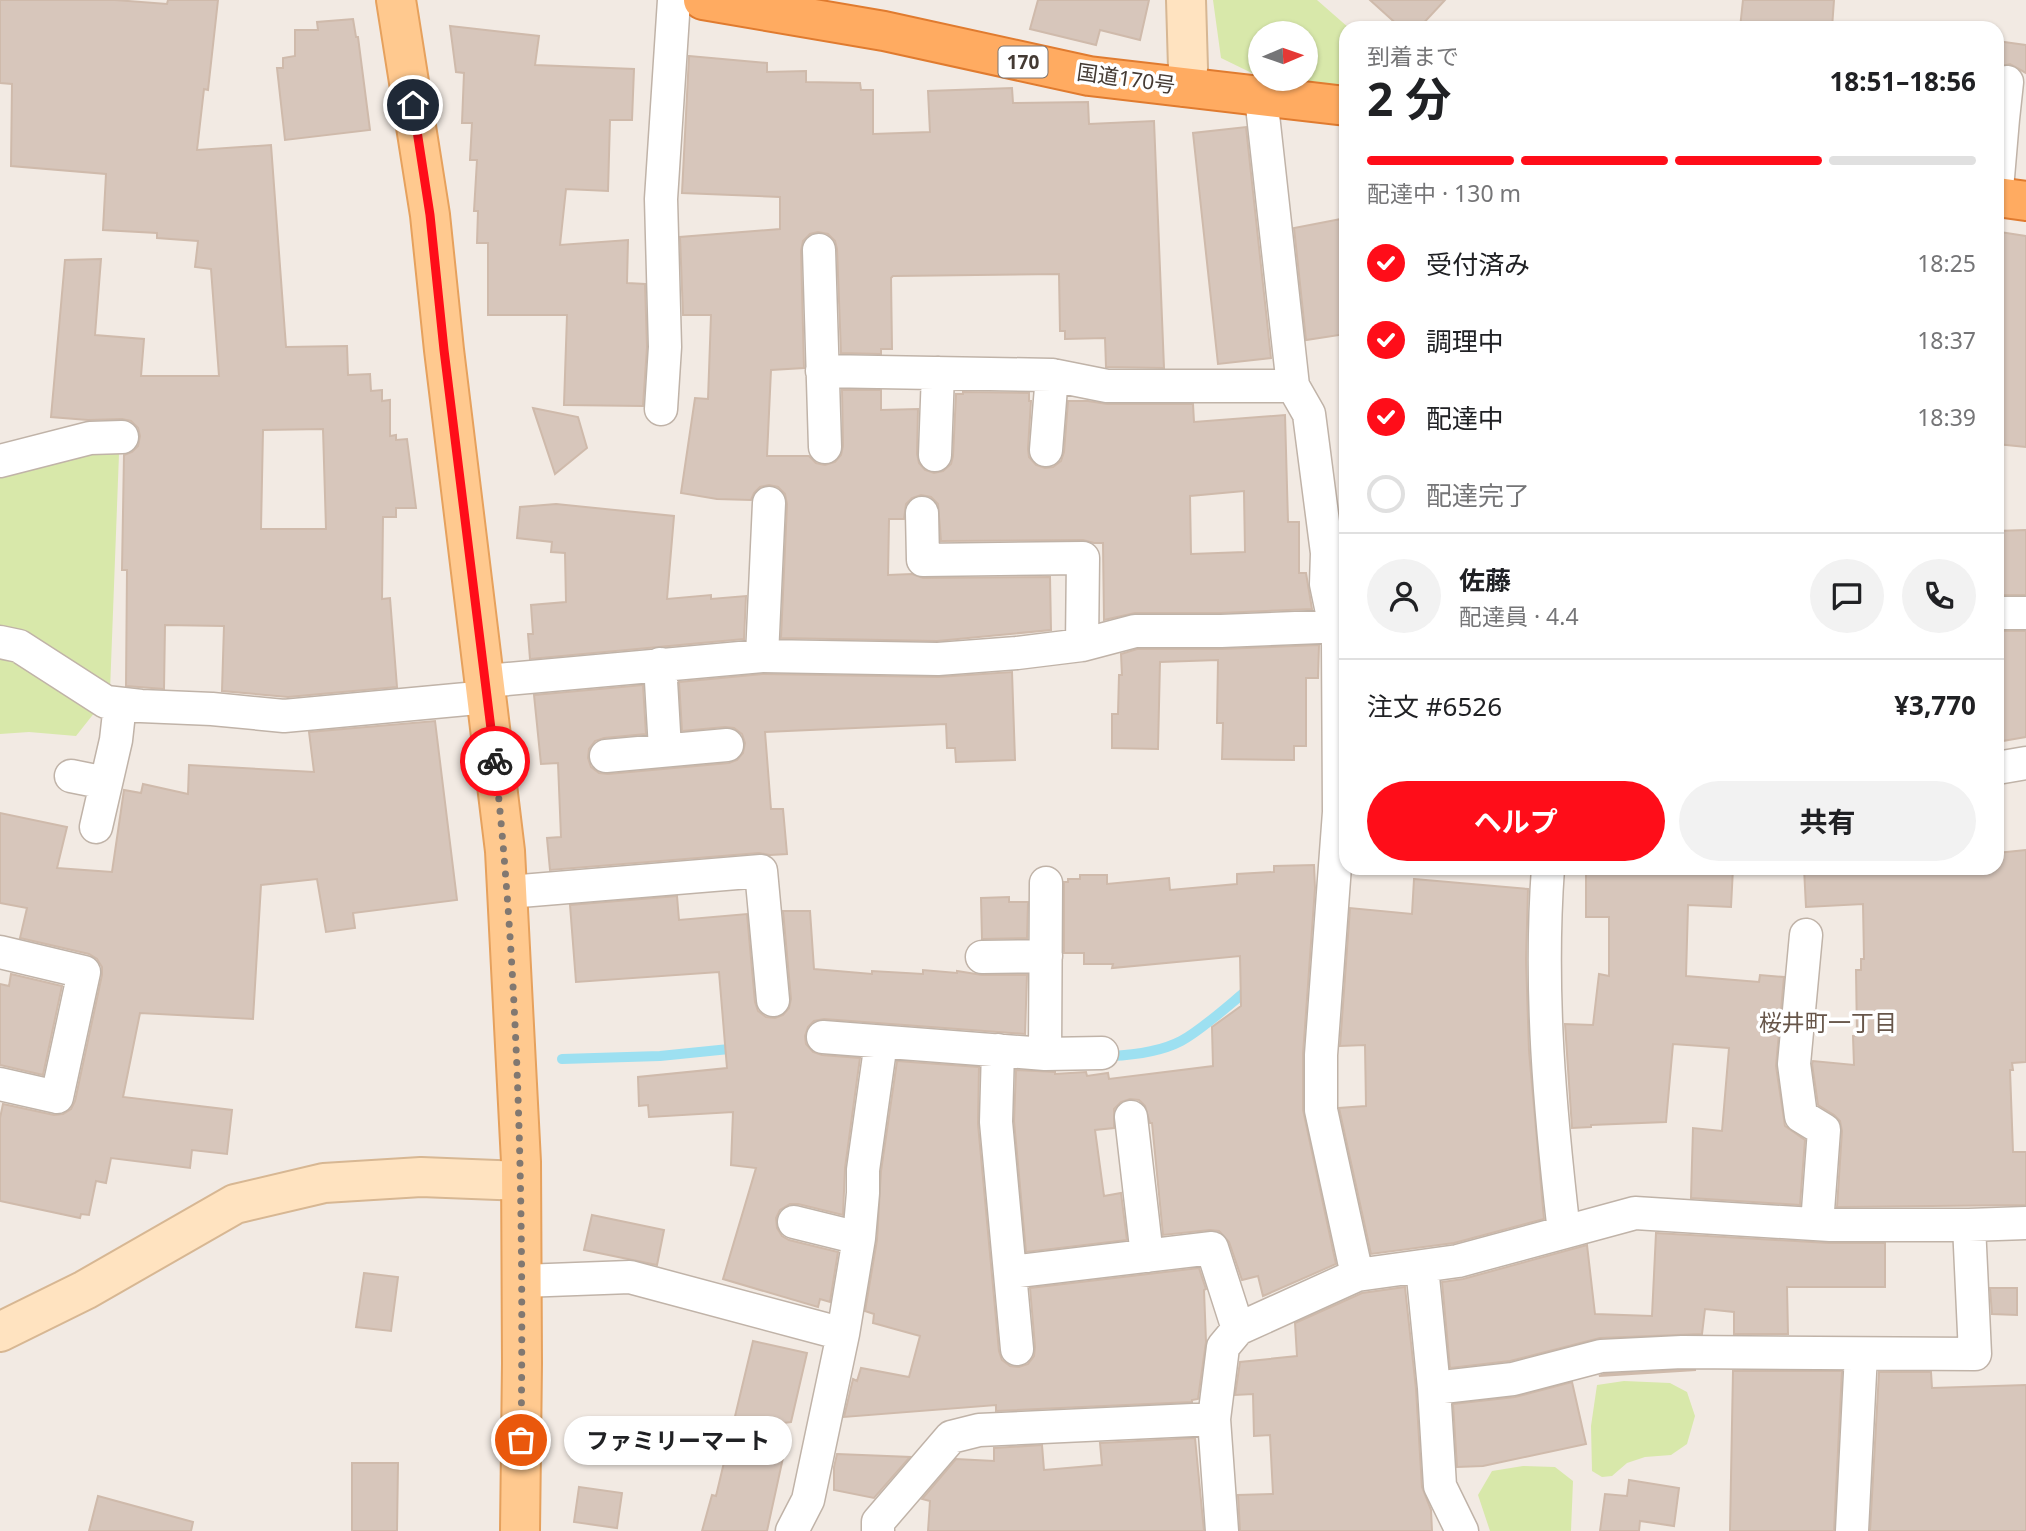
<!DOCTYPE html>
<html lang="ja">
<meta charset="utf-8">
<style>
body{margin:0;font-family:"Noto Sans","Noto Sans JP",sans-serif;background:#f2f2f2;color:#202124;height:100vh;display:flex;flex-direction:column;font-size:26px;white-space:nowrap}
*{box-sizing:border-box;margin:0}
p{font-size:23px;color:#757577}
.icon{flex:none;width:38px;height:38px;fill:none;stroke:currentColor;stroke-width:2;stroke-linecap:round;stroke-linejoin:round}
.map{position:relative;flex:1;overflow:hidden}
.sheet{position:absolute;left:1339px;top:21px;width:665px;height:854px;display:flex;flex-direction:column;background:#fff;border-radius:21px;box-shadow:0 2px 5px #0004}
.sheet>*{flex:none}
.needle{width:46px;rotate:88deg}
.tools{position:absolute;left:1248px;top:21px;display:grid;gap:14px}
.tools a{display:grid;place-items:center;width:70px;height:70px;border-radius:50%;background:#fff;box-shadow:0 2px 5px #0004;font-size:35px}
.pin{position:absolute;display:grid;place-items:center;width:60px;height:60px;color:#fff;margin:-30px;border:4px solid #fff;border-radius:50%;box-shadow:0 2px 7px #0007}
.courier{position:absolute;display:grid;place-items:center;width:70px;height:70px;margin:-35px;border:5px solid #ff0d19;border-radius:50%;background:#fff;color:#222;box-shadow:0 2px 9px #0007}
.bubble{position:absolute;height:49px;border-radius:24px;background:#fff;box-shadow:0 2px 5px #0004;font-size:23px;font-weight:700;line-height:49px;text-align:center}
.head em{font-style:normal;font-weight:700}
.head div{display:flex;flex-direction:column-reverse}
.head{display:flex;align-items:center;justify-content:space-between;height:119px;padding:0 28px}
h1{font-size:46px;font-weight:700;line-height:52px}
.bar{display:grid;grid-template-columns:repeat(4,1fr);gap:10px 7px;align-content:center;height:84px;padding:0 28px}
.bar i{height:9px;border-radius:5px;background:#e0e0e0}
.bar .current{background:#ff0d19}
.bar p{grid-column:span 4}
.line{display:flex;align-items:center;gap:18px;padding:0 28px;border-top:2px solid #e0e0e0}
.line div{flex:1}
.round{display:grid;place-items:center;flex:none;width:74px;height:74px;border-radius:37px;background:#f2f2f2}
ol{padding:0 28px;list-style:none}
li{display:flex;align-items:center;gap:21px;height:77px}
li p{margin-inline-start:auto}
li .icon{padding:7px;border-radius:50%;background:#ff0d19;color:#fff;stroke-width:4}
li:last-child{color:#757577}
li i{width:38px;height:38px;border:4px solid #e0e0e0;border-radius:50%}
.primary-button{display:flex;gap:14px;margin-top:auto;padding:14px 28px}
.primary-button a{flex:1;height:80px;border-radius:42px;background:#ff0d19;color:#fff;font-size:28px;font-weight:700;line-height:80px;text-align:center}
.primary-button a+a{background:#f2f2f2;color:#202124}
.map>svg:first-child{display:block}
</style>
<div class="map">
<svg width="2026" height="1531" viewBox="0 0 2026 1531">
<rect width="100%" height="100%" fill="#f2eae3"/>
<path fill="#d8e8aa" d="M1213,0H1317L1349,28H1346V92L1266,79H1306V33H1260V77L1221,58Z
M104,446L119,454L110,691L0,634V466Z
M0,652L95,712L76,736L29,732L0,734Z
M1624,1381L1670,1383L1687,1392L1695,1416L1687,1444L1671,1455L1645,1457L1627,1463L1612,1476L1602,1477L1592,1471L1591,1426L1597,1385Z
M1523,1466L1555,1467L1573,1481L1571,1531H1490L1478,1495L1492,1471Z"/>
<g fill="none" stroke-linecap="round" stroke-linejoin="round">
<path stroke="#9de0f1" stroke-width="10" d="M1111,1050V1056C1134,1055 1160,1052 1181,1041C1202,1030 1231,1003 1251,987
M562,1059L660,1056L739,1048"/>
</g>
<path fill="#d7c6bb" stroke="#cfbaab" stroke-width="2" fill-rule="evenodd" d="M0,0H115L167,4L168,0H218L208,90L204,89L197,150L271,145L286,347L347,346L348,375L370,374L371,391L382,390V401L390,400V436L396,435V440L407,439L416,508H396V517H383L382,599L390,598L397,687L288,697L222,691L224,626L165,625L164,689L126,686L127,570H122L124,455L132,452L138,446L140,436L138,428L131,421L122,419L88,420L51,417L65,260L101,259L95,335L144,339L141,376H219L211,269L195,267L198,241L157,238V233L103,230L106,174L11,166L12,84L0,83ZM323,429L326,529H261L263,430Z
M1038,0H1149L1140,40L1100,30L1096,45L1030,29Z
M1370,0H1445L1419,28H1401Z
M1743,0H1834L1832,28H1740Z
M353,19L356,37H358L370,130L285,140L277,68H283V58L295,56V30H318L317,22Z
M450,26L539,36L535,65L634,69L632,120H610L608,191L566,189L560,245L628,240L627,283L645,284L647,347L643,406L564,405L567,315H488V243H477L478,211H474L477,160H470L472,123H462L464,73L456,72Z
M1997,41L2026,45V73L2010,64L1997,67Z
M689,56L767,63V72L806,71V82L860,83L861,90H873V134L930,132L928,91L1012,88L1013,103L1088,102L1089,124L1154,121L1164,368L1106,367L1105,338L1065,339V331H1060L1059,274L893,276L891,278L892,349H881V354L841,353L837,249L835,241L828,234L818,232L810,234L803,241L801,251L804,368L771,370L767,456H809L816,463L825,465L835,462L841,455L843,446L842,390H881V410L918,409L917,454L919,463L925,470L934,473L943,471L951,464L953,456L956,394H963V392L1029,393V401H1031L1028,449L1029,457L1036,465L1045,468L1053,467L1061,461L1064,452L1068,401H1088L1107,404H1193L1194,422L1285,415L1288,522H1299V573H1306L1312,609L1221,613H1135L1104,620L1103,543H1094L1083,540L941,541L938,504L931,497L921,495L912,498L906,504L904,519H889L888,575L912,574L923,578L1050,577L1051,630L937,641L781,638L787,504L785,494L778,487L769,485L760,487L754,493L751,500L717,499L681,493L695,398L708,399L711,315H683L680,237L780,229V197L682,193ZM1244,491L1245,552L1191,554L1190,496Z
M1246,127L1271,358L1218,364L1193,133Z
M1346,218V334L1306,340L1294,228Z
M2000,232L2026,236V447L1997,444V254Z
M533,408L578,417L587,448L555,474Z
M556,504L674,516L667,599L711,595V599L746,596L744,639L530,659L528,634H533L531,605L566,602L565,553L551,552L552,542L517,538L520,507Z
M2026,530V595H1997V531Z
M1997,631H2026V737L1997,742Z
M1319,645L1318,678H1306V746H1294V760L1222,759L1223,723H1217L1218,660L1160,662L1158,749L1112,748V714H1118L1119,675H1122L1121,654L1137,649H1221Z
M1012,672L1015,760L956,762L955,748H947L946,724L765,732L771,809H783L787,854L770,855L759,853L550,870L547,838L561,837L558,763L541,764L534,695L643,685L646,734L604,738L595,741L589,749L588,758L591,767L599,773L608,774L729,763L737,760L743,753L745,743L742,734L734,728L725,727L682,731L679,682L763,674L938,677Z
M435,721L457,900L353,913L355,928L326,932L317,879L261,885L253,1019L140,1013L123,1097L232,1110L227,1154L192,1150L190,1168L111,1158L106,1183L96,1181L89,1215L81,1214L80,1218L0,1201V1118L3,1104L54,1115L63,1114L71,1109L75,1101L102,975V967L97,959L89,954L20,938L27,908L0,903V813L67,827L57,868L112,872L124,790L141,793L143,784L188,794L189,765L314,772L309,732Z
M2026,850V1062L2012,1063L2013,1070H2010L2013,1152H2026V1205L1837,1207L1842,1131L1840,1121L1834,1115L1818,1105L1812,1064L1813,1061L1854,1065L1853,1036H1857L1856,970H1861V959H1864L1863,904L1806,907L1804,868H1997V853Z
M1314,865L1315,888L1303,1054V1110L1336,1264L1263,1296L1258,1276L1242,1280L1229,1242L1219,1231L1210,1230L1163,1235L1152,1123H1150L1145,1106L1139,1100L1130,1099L1121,1102L1114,1109V1128L1095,1130L1104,1196L1121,1193L1127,1240L1026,1252L1014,1121L1016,1070L1055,1072V1074L1086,1072L1087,1076L1108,1073L1109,1079L1213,1066L1212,1027L1241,1006L1240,956L1112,968L1113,964H1084V953H1064V882H1068V879H1080V875H1107V884L1169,878L1170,890L1237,884V874L1274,872V866Z
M1586,868H1733L1731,907L1688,905L1686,976L1759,982L1760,975L1784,977L1776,1066L1785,1126L1805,1140L1800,1205L1691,1198L1693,1128L1722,1131L1729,1048L1673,1044L1666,1122L1591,1125V1127L1572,1128L1565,1024L1593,1025L1599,974L1609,976V917H1586Z
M1414,879L1528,889L1526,960L1529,1051L1544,1219L1454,1243L1371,1254L1339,1108L1366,1106L1365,1045L1340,1046L1350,908L1412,914Z
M677,896L679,920L747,914L755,1002L758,1011L766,1017L775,1018L783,1015L789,1008L791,999L783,911H810L814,969L872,974V971L923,974V970L957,973V971L982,975H1027L1025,1034L824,1019L814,1021L808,1027L805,1036L806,1044L813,1052L822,1055L860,1058L845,1168L843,1215L798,1204H790L780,1210L776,1218L777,1228L782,1236L789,1240L838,1252L830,1302L820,1299L818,1307L723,1279L756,1168L731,1165L733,1112L649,1117L648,1105L639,1106L638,1077L727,1068L719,972L576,982L570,905Z
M1009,897V902H1028L1027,938L982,939L981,898Z
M11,974L62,986L43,1075L0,1065V984L9,986Z
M897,1061L979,1067L978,1124L999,1351L1002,1360L1010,1366L1019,1367L1028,1364L1034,1356L1035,1347L1030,1288L1199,1268L1206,1289L1204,1290L1206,1342L1198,1399L1192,1400V1402L996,1411V1405L844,1417L853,1379L857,1381L861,1368L909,1377L920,1336L873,1323L874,1314L865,1311L877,1240L881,1171Z
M592,1215L664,1230L657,1265L584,1250Z
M1656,1233L1829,1243H1885V1287H1787L1788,1334H1734V1312L1705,1309L1702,1334L1600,1338L1510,1361L1450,1368L1442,1282L1463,1279L1587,1245L1595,1314L1652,1316Z
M364,1273L398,1277L391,1331L356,1327Z
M1405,1287L1416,1389L1422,1487L1431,1510L1432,1531H1240L1238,1495L1273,1494L1270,1435L1254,1436L1253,1394L1235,1395L1240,1362L1297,1356L1295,1323L1362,1293Z
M1990,1288H2017V1315L1992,1314Z
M753,1341L807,1353L791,1422L783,1423V1458L767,1531H702L712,1495L716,1496Z
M1682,1370H1696L1599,1376L1604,1374Z
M1733,1371H1842L1834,1531H1730Z
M1879,1372H1931L1932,1388L2026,1385V1531H1870Z
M1572,1382L1586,1444L1483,1466L1457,1467L1453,1404L1515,1397Z
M1195,1438L1204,1531H928L930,1501L922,1499L956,1459L994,1461V1448L1042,1445L1044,1470L1102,1465L1100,1443Z
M837,1454L910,1457L874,1498L834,1490V1467Z
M352,1463H398L397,1531H352Z
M1629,1480L1679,1488L1674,1526L1640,1521L1639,1531H1600L1605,1494L1627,1496Z
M579,1487L622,1493L617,1528L574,1522Z
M98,1496L193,1522L191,1531H89Z"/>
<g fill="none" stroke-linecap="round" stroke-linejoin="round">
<g stroke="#c0b3a8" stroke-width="35">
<path id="street" d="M1261,97L1293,386L1309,414L1327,553L1326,584L1338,641L1339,812L1321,1055V1110L1357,1275
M1997,118L2003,119L1997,189
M2003,119L2007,82
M819,250L825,447
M822,371L1052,375L1107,386H1293
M661,409L665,347L661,199L674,0
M1046,450L1052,375
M935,455L938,373
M0,461L90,438L122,437
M922,513L923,560L1083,558L1082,645
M1997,613H2026
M0,642L19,646L106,702L141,706L212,709L284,716L488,697
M762,656L769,503
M660,664L665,749
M486,681L762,656L938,659L1017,653L1082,645L1135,631H1221L1346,626
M606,756L727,745
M1997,768L2026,763
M71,776L106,783
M96,827L116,740L120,704
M1548,868C1539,990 1550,1111 1564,1232
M508,892L761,871L773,1000
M1806,935L1794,1064L1801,1116L1824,1130L1817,1224
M0,952L84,972L57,1097L0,1084
M982,957L1046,956
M823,1037L1045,1054L1102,1053
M998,1050L996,1122L1017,1349
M1045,1054L1046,883
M1131,1117L1147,1256
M794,1222L859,1238
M1422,1267L1434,1388L1440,1486L1462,1531
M1011,1272L1212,1248L1238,1329
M522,1281L630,1277L843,1334
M1434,1388L1513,1379L1601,1356L1682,1352L1975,1354L1969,1225
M792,1531L808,1500L843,1334L859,1238L863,1193V1170L881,1042
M878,1531V1522L951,1437L979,1430L1214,1419
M1222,1531L1214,1419L1223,1347L1238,1329L1357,1275L1458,1261L1635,1213L1830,1225H1969L2026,1223
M1852,1531L1861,1354"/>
</g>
<g stroke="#d7b793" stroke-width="42">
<path id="secondary" d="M1186,87L1188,68L1186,0
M0,1332L85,1290L235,1204L324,1183L421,1177L521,1181"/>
</g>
<g stroke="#e6a15d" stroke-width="42">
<path id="primary" d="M396,0L430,215L444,350L505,851L521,1162L522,1363L520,1531"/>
</g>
<g stroke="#e07b2f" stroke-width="42">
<path id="highway" d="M703,0L884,31L1089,76L1346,106
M1997,197L2026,201"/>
</g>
<use href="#street" stroke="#fff" stroke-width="32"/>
<use href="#secondary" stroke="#ffe3c0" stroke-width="38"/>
<use href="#primary" stroke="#ffc98f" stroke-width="38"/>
<use href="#highway" stroke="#ffab61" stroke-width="38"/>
</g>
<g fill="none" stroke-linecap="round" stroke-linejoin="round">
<path stroke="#817871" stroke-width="7" stroke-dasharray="0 12.6" d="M495,761C519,987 524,1213 521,1440"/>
<path stroke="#ff0d19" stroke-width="9" d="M413,105L430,215L444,350L495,761"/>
</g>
<g text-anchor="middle" stroke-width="7" stroke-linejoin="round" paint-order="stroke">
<rect fill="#fff" stroke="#7c7570" stroke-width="2" x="998.5" y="46.5" width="49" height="31" rx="5"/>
<g font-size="19" font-weight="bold" fill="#443a33">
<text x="1023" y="69">170</text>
</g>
<g font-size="21" fill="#443a33" stroke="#fff">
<text transform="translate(1126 79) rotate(8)" y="7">国道170号</text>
</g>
<g font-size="23" fill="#67564a" stroke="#fff">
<text x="1828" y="1031">桜井町一丁目</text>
</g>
</g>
</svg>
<div class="tools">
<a><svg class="needle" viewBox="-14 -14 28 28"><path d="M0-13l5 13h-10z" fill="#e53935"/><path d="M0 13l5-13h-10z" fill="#757577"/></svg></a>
</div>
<div class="pin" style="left:521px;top:1440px;background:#ea580c"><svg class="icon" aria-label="bag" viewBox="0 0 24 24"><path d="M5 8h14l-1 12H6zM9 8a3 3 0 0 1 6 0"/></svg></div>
<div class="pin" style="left:413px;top:105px;background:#1f2937"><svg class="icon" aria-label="home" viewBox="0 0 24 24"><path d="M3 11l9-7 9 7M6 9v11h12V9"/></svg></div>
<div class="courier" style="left:495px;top:761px"><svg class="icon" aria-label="bike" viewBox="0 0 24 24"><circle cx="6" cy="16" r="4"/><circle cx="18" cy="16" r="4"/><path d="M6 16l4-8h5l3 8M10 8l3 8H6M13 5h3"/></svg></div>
<div class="bubble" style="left:564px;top:1416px;width:228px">ファミリーマート</div>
<section class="sheet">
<div class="head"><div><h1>2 分</h1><p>到着まで</p></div><em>18:51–18:56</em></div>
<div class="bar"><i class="current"></i><i class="current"></i><i class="current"></i><i></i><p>配達中 · 130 m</p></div>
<ol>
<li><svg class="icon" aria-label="check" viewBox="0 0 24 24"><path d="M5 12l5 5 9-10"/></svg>受付済み<p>18:25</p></li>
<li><svg class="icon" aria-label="check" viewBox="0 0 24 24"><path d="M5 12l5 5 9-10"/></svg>調理中<p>18:37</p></li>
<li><svg class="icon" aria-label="check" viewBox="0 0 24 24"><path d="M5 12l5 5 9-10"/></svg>配達中<p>18:39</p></li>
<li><i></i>配達完了</li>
</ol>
<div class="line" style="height:126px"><a class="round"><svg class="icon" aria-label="person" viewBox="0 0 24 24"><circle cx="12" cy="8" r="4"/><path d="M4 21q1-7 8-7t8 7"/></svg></a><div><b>佐藤</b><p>配達員 · 4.4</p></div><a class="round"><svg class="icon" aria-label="chat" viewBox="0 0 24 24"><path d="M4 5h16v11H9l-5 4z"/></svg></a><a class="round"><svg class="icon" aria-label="phone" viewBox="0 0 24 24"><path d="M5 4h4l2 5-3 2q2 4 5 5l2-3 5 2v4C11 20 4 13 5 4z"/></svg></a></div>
<div class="line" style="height:91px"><div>注文 #6526</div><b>¥3,770</b></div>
<div class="primary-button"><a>ヘルプ</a><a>共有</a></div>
</section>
</div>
